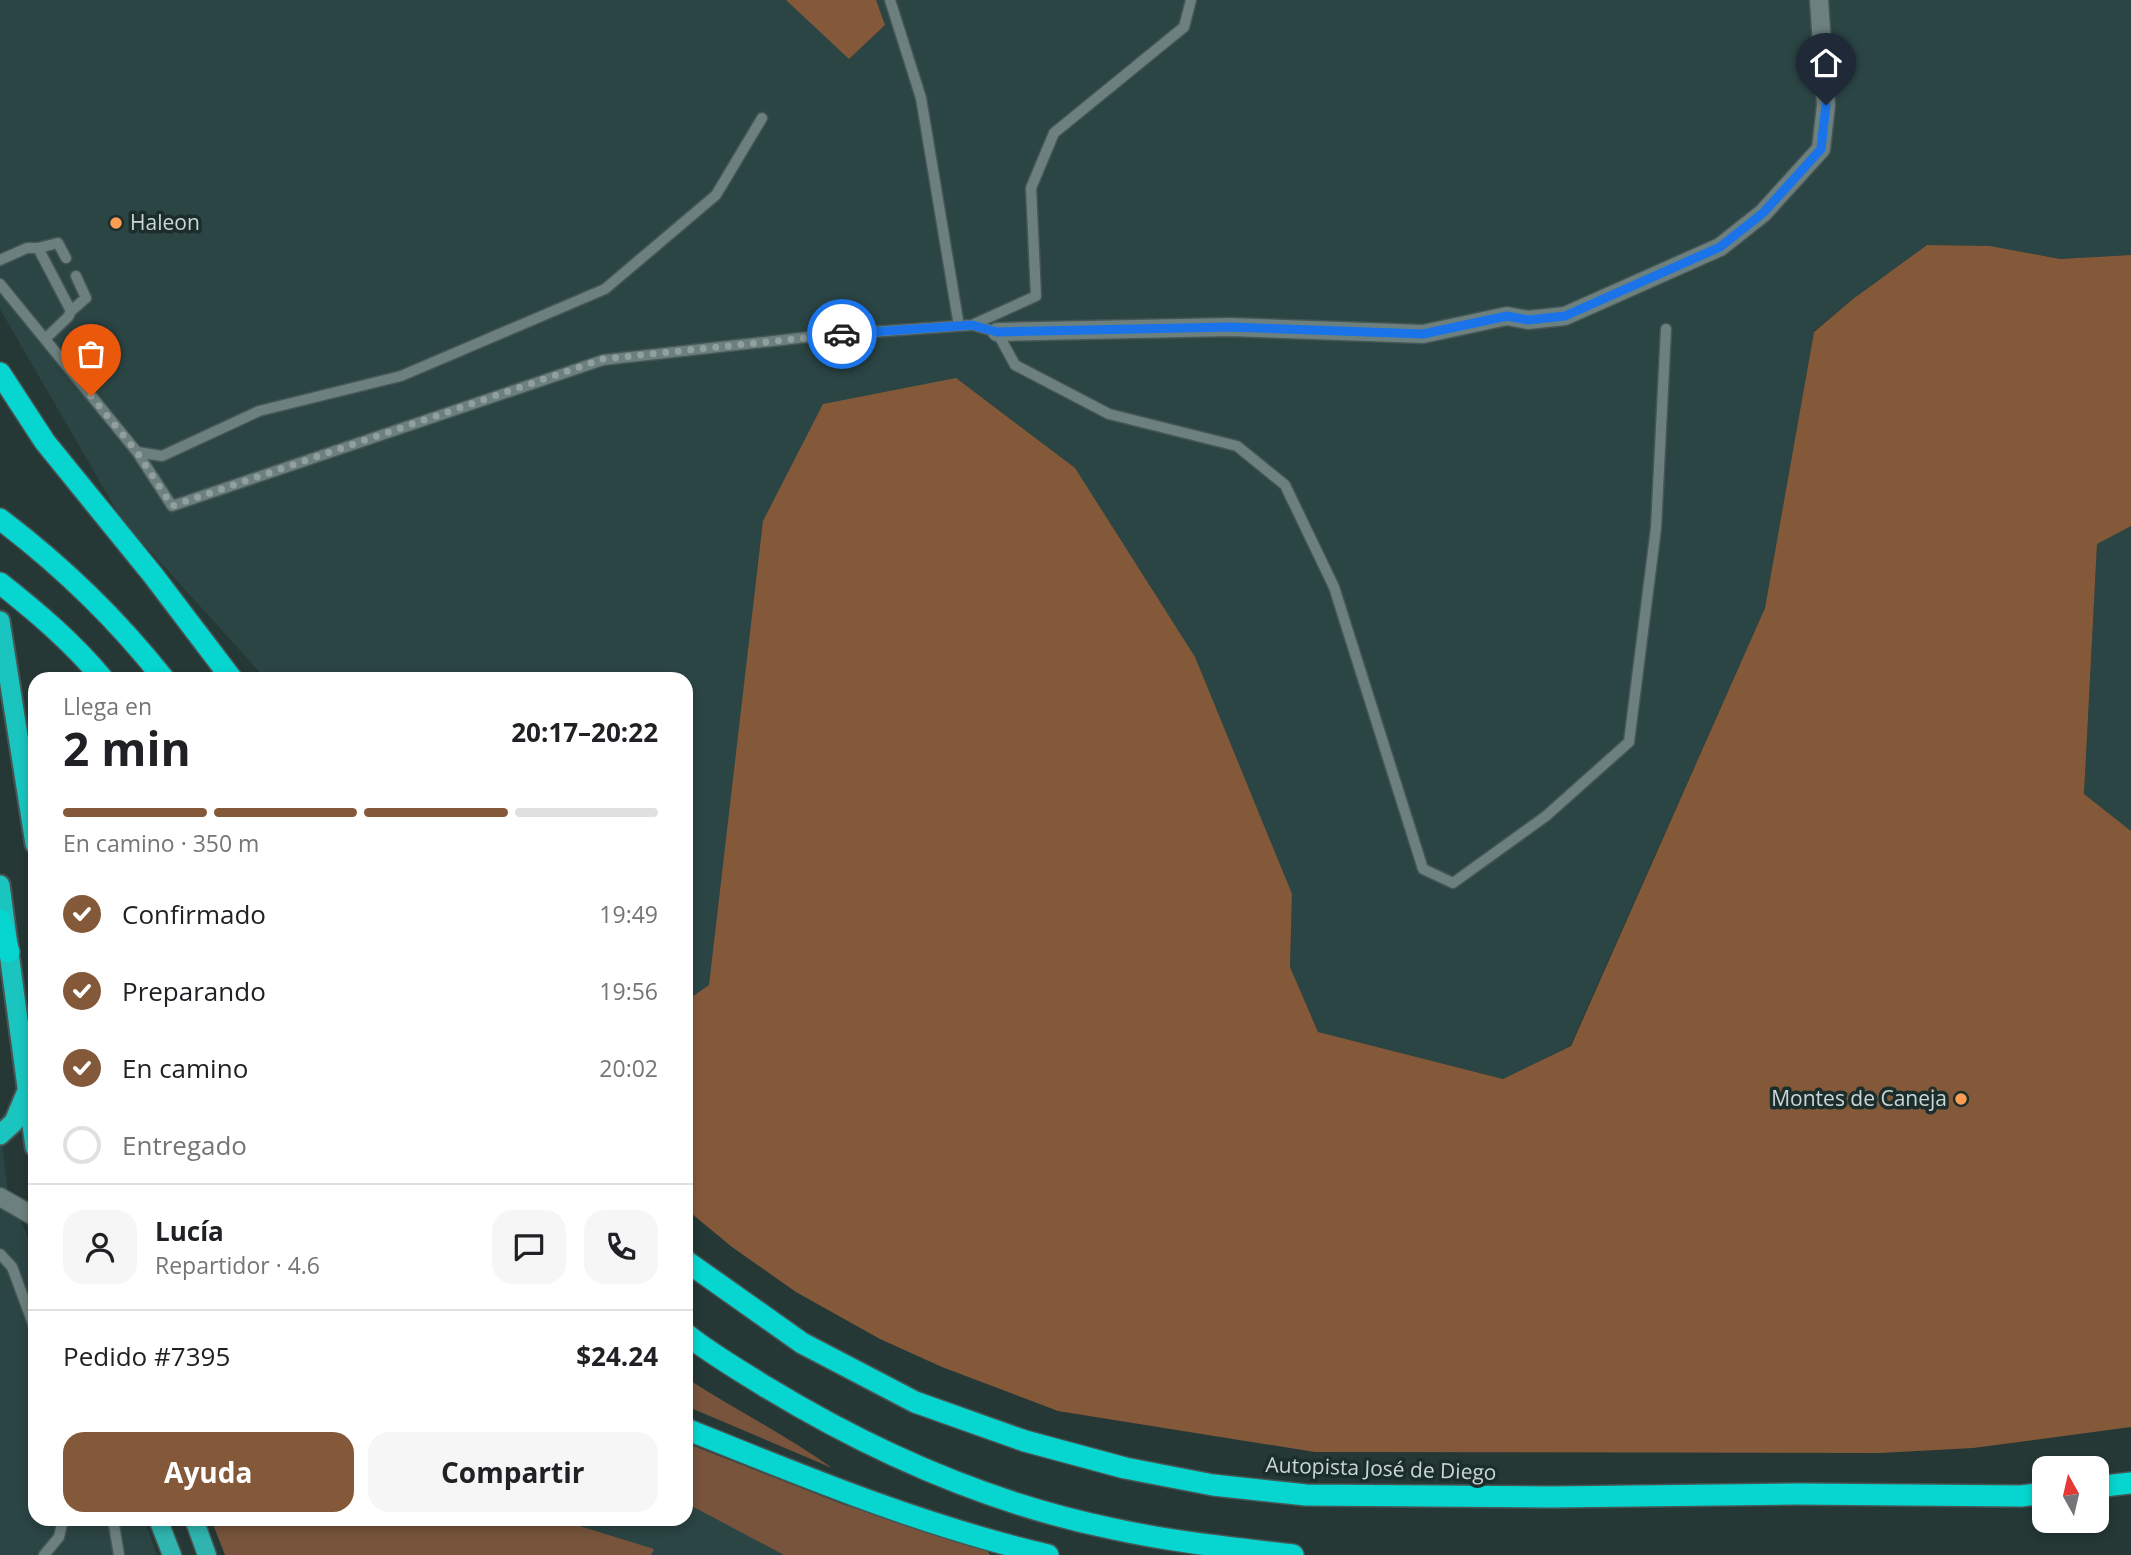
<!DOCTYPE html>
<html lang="es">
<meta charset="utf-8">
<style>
body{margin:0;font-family:"Open Sans",sans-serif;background:#f6f6f6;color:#202124;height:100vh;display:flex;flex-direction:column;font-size:26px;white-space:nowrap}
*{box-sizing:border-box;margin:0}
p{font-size:23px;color:#757577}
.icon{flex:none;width:38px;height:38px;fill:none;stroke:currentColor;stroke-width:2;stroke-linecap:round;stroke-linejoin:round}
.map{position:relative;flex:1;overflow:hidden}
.sheet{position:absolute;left:28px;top:672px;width:665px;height:854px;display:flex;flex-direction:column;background:#fff;border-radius:21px;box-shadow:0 4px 10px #0003}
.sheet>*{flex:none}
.needle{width:46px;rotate:352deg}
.tools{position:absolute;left:2032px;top:1456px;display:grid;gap:14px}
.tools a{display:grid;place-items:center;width:77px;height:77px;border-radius:14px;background:#fff;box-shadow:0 4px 10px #0003;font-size:35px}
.pin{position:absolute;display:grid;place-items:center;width:60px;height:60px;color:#fff;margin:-72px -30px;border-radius:50% 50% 50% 0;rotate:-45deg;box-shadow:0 0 7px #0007}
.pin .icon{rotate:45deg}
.courier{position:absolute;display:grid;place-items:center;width:70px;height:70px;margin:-35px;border:5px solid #1a73e8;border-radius:50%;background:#fff;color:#222;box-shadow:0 2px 9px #0007}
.headline em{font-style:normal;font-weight:700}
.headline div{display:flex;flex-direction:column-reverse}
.headline{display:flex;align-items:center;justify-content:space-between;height:119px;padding:0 35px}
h1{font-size:46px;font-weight:700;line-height:52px}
.bar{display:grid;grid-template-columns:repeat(4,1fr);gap:10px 7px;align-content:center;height:84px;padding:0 35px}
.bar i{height:9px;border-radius:5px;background:#e0e0e0}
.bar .on{background:#83593a}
.bar p{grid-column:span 4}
.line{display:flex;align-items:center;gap:18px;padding:0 35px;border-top:2px solid #e0e0e0}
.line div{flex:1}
.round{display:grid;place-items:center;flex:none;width:74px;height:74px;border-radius:21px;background:#f6f6f6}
ol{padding:0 35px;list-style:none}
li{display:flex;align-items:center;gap:21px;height:77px}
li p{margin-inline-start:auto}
li .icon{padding:7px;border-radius:50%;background:#83593a;color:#fff;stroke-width:4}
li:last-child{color:#757577}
li i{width:38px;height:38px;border:4px solid #e0e0e0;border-radius:50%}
.primary-button{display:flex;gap:14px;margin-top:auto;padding:14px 35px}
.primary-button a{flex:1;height:80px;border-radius:21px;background:#83593a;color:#fff;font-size:28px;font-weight:700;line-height:80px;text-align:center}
.primary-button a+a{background:#f6f6f6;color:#202124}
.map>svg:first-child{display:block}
</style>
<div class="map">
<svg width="2131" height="1555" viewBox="0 0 2131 1555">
<rect width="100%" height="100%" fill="#253836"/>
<path fill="#2b4544" d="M0,0H2131V255L2060,259L1990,246L1927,245L1853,299L1814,331L1765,608L1570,1046L1503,1079L1318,1032L1290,967L1292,894L709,985L686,1001V679H266L122,520L0,309Z
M2131,526V831L2084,794L2097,543Z
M0,1126L8,1193L35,1252V1519H144L157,1555H0Z
M686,1475L867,1555H236L222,1519H686Z"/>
<path fill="#77543b" d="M686,1378C734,1409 786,1435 832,1468L686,1406Z
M686,1443L842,1504L986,1549L990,1555H784L686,1503Z
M211,1519H557L654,1549L651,1555H225Z"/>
<path fill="#845939" d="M786,0H876L885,25L849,59Z
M1927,245L1990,246L2060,259L2131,255V526L2097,544L2084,794L2131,831V1427L1973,1448L1879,1453L1315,1452L1058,1411L942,1367L880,1339L796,1292L732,1247L686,1209V1001L709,985L763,521L823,404L956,378L1075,468L1195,657L1292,894L1290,967L1318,1032L1503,1079L1571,1046L1765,608L1814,332L1853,299Z"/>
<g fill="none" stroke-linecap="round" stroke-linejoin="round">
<g stroke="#465655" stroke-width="13">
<path id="service" d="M890,0L921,98L959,326
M38,248L58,243L66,258
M0,260L27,248H38L71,311L68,317L45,339
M0,284L137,452L172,506L603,360L827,335L972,325L1036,296L1031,188L1054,133L1184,27L1191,0
M71,311L86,298L76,276
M973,325L997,332L1015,365L1109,414L1237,446L1285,485L1334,587L1423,869L1453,883L1546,816L1629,742L1656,528L1666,329
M137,452L162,456L259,411L401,376L605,289L716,195L762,118
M0,1254L12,1267L35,1329
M113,1519L119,1555
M44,1555L59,1537L63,1519"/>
</g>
<g stroke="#465655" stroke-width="21">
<path id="minor" d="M997,332L1230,327L1423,334L1507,316L1528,320L1565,316L1720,247L1763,213L1821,149L1826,105L1819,0
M0,1197L35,1217"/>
</g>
<g stroke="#465655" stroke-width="21">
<path id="primary" d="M158,1519L172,1555
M194,1519L207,1555"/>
</g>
<g stroke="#465655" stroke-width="23">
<path id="trunk" d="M0,621L35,844
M0,885L35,1147
M0,1135L14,1122L27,1091"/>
</g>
<g stroke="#465655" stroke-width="24">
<path id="motorway" d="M0,373L45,442L153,575L232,679
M0,519C62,566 116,618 164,679
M0,583C38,613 72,642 103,679
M0,920L9,952
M686,1261L802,1343L915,1402L1025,1441L1125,1468L1213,1485L1306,1495L1551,1497L1798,1494L2021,1496L2044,1493
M686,1334C711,1354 739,1370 766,1387C873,1452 991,1504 1114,1529C1173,1542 1233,1548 1293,1555
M686,1429C805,1477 923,1526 1048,1555
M2096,1487L2131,1483"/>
</g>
<use href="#service" stroke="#6c817f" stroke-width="10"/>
<use href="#minor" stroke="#6c817f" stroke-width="18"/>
<use href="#primary" stroke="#2fb4af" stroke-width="18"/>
<use href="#trunk" stroke="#1ac5bf" stroke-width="19"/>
<use href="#motorway" stroke="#06d6cf" stroke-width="21"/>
</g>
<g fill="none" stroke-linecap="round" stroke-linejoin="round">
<path stroke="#919f9d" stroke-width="7" stroke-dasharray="0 12.6" d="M91,396L137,452L172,506L603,359L842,334"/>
<path stroke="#1a73e8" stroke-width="9" d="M842,334L972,325L997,332L1230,327L1423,334L1507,316L1528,320L1565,316L1720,247L1763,213L1821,149L1826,105"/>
</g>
<g fill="#fc9d54" stroke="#1b2e2c" stroke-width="2.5">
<circle cx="116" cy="223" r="7"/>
<circle cx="1961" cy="1099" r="7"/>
</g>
<g text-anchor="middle" stroke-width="7" stroke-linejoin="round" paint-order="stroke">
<g font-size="21" fill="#cbd6d5" stroke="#1b2e2c" text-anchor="start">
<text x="130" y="230">Haleon</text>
<text x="1947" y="1106" text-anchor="end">Montes de Caneja</text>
</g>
<g font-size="21" fill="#cbd6d5" stroke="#1b2e2c">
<text transform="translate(1381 1469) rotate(2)" y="7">Autopista José de Diego</text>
</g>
</g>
</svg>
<div class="tools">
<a><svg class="needle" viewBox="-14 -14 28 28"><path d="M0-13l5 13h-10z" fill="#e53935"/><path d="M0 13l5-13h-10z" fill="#757577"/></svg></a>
</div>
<div class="pin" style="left:91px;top:396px;background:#ea580c"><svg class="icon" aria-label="bag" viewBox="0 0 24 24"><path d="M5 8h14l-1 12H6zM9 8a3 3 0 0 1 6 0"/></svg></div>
<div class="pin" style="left:1826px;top:105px;background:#1f2937"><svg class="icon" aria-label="home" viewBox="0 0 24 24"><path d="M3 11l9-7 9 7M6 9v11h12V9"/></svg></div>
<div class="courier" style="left:842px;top:334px"><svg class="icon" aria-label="car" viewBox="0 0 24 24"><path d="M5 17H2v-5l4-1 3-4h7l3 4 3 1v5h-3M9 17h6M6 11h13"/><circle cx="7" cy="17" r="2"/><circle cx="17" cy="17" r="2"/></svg></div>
<section class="sheet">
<div class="headline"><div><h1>2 min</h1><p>Llega en</p></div><em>20:17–20:22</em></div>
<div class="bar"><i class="on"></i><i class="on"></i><i class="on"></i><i></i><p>En camino · 350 m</p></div>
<ol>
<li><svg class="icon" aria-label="check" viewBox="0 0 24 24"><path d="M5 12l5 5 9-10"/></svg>Confirmado<p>19:49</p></li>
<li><svg class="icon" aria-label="check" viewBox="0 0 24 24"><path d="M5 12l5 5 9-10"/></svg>Preparando<p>19:56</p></li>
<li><svg class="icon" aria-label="check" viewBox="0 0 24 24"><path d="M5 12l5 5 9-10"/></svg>En camino<p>20:02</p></li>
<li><i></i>Entregado</li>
</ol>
<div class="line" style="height:126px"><a class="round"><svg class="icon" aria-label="person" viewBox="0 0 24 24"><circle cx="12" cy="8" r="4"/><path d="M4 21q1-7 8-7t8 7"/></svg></a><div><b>Lucía</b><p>Repartidor · 4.6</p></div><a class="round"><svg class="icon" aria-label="chat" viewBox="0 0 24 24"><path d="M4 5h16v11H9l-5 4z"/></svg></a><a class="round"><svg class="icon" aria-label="phone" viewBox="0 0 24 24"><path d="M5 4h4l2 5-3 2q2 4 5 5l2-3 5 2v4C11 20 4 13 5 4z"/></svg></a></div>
<div class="line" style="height:91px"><div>Pedido #7395</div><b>$24.24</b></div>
<div class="primary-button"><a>Ayuda</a><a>Compartir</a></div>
</section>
</div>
